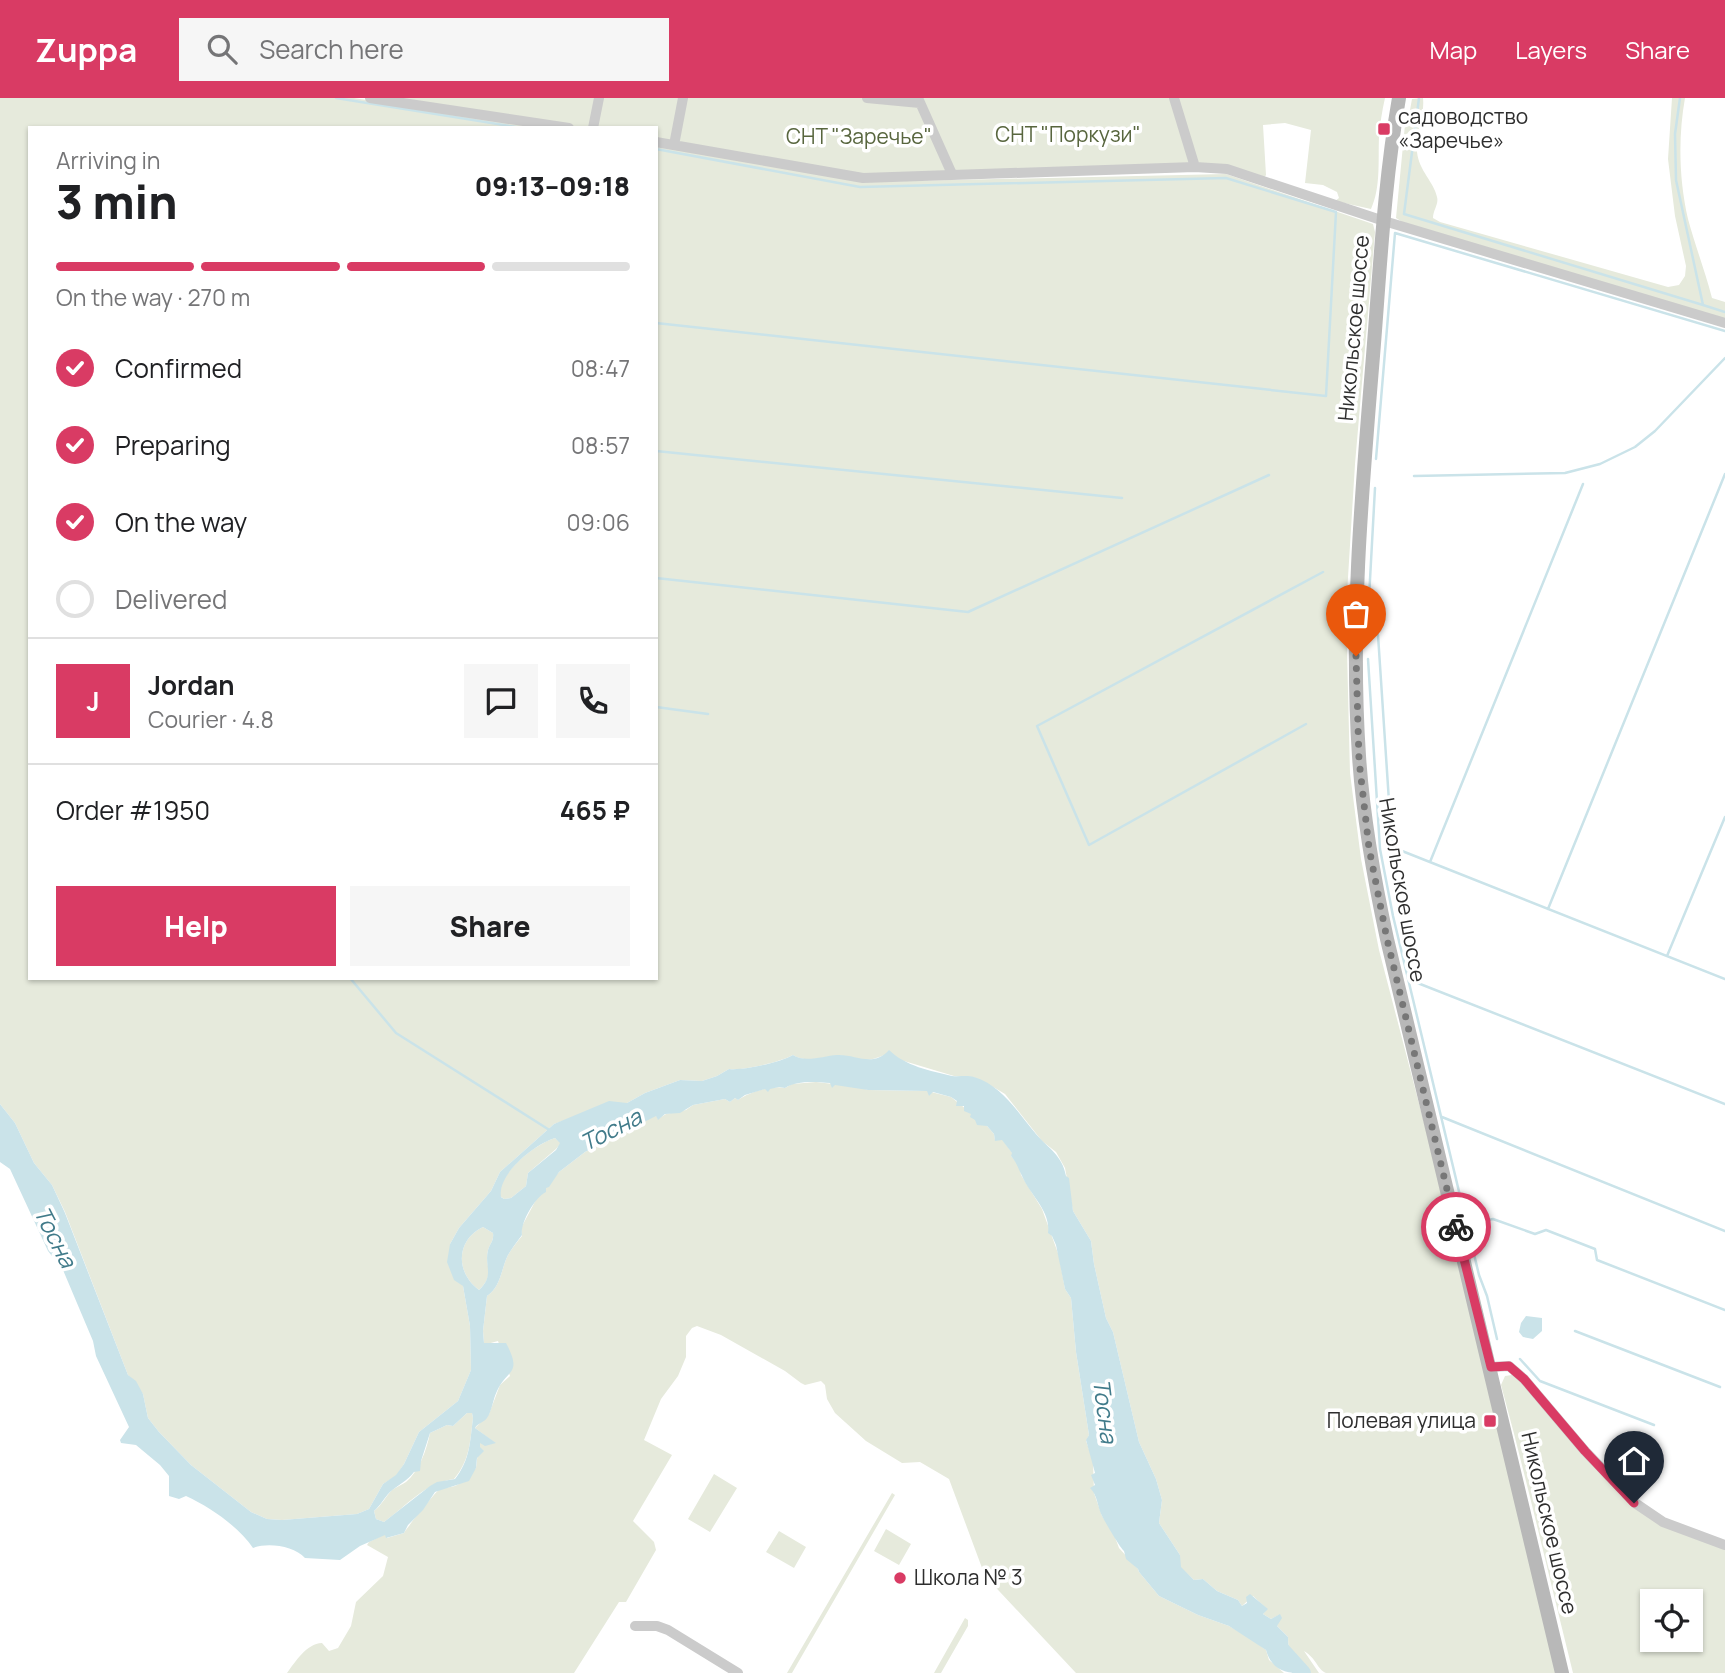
<!DOCTYPE html>
<meta charset="utf-8">
<style>
body{margin:0;font-family:Manrope,sans-serif;background:#f6f6f6;color:#202124;height:100vh;display:flex;flex-direction:column;font-size:26px;white-space:nowrap}
*{box-sizing:border-box;margin:0}
p{font-size:23px;color:#757577}
.icon{flex:none;width:38px;height:38px;fill:none;stroke:currentColor;stroke-width:2;stroke-linecap:round;stroke-linejoin:round}
.map{position:relative;flex:1;overflow:hidden}
.side{position:absolute;left:28px;top:28px;width:630px;height:854px;display:flex;flex-direction:column;background:#fff;border-radius:0px;box-shadow:0 2px 5px #0004}
.side>*{flex:none}
.fabs{position:absolute;left:1640px;top:1491px;display:grid;gap:14px}
.fabs a{display:grid;place-items:center;width:63px;height:63px;border-radius:0px;background:#fff;box-shadow:0 2px 5px #0004;font-size:35px}
.pin{position:absolute;display:grid;place-items:center;width:60px;height:60px;color:#fff;margin:-72px -30px;border-radius:50% 50% 50% 0;rotate:-45deg;box-shadow:0 0 7px #0007}
.pin .icon{rotate:45deg}
.courier{position:absolute;display:grid;place-items:center;width:70px;height:70px;margin:-35px;border:5px solid #d93b64;border-radius:50%;background:#fff;color:#222;box-shadow:0 2px 9px #0007}
.headline em{font-style:normal;font-weight:800}
.headline div{display:flex;flex-direction:column-reverse}
.headline{display:flex;align-items:center;justify-content:space-between;height:119px;padding:0 28px}
h1{font-size:46px;font-weight:800;line-height:52px}
.bar{display:grid;grid-template-columns:repeat(4,1fr);gap:10px 7px;align-content:center;height:84px;padding:0 28px}
.bar i{height:9px;border-radius:5px;background:#e0e0e0}
.bar .on{background:#d93b64}
.bar p{grid-column:span 4}
.line{display:flex;align-items:center;gap:18px;padding:0 28px;border-top:2px solid #e0e0e0}
.line div{flex:1}
.round{display:grid;place-items:center;flex:none;width:74px;height:74px;border-radius:0px;background:#f6f6f6}
ol{padding:0 28px;list-style:none}
li{display:flex;align-items:center;gap:21px;height:77px}
li p{margin-inline-start:auto}
li .icon{padding:7px;border-radius:50%;background:#d93b64;color:#fff;stroke-width:4}
li:last-child{color:#757577}
li i{width:38px;height:38px;border:4px solid #e0e0e0;border-radius:50%}
.cta{display:flex;gap:14px;margin-top:auto;padding:14px 28px}
.cta a{flex:1;height:80px;border-radius:0px;background:#d93b64;color:#fff;font-size:28px;font-weight:800;line-height:80px;text-align:center}
.cta a+a{background:#f6f6f6;color:#202124}
header{display:flex;align-items:center;gap:42px;box-sizing:border-box;height:98px;padding:0 35px;background:#d93b64;color:#fff}
header strong{font-size:33px}
nav{display:flex;gap:38px;margin-inline-start:auto;font-size:24px}
.search{width:490px;height:63px;background:#f6f6f6;display:flex;align-items:center;gap:18px;box-sizing:border-box;padding:0 24px;border-radius:0px;color:#757577;font-size:26px}
.map>svg:first-child{display:block}
</style>
<header>
<strong>Zuppa</strong>
<div class="search"><svg class="icon" aria-label="search" viewBox="0 0 24 24"><circle cx="10" cy="10" r="6"/><path d="M15 15l6 6"/></svg>Search here</div>
<nav><a>Map</a><a>Layers</a><a>Share</a></nav>
</header>
<div class="map">
<svg width="1725" height="1575" viewBox="0 0 1725 1575">
<rect width="100%" height="100%" fill="#fff"/>
<path fill="#e6eadc" fill-rule="evenodd" d="M0,0H354L542,30H30V880H656V48L863,84L1226,76L1373,126L1375,134L1355,366L1346,512L1350,675L1361,761L1379,852L1435,1067L1560,1575H1326C1317,1571 1317,1561 1304,1553L1319,1575H1308L1303,1571V1575H1298L1289,1562L1288,1539L1277,1528L1279,1517L1271,1521L1263,1516L1267,1511L1253,1498L1242,1508L1238,1502L1217,1493L1203,1481L1194,1482L1180,1469V1457L1159,1425L1162,1402L1156,1381L1139,1344L1113,1234L1106,1220L1094,1166L1091,1143L1073,1113L1065,1070L1056,1054L1042,1043L1005,996L995,990L973,979L954,978L884,957C860,968 854,956 836,958C823,959 805,965 793,957C780,964 743,973 729,971L717,978L702,983L680,982L645,995L627,1005H615L554,1026L500,1074L491,1093L459,1130L450,1146L463,1188L470,1228L471,1272L466,1284L458,1303L419,1334L404,1366L396,1378L383,1386L369,1411L357,1416L282,1422L267,1421L251,1414L191,1367L159,1334L148,1320L143,1296L128,1277L65,1114L52,1087L34,1065L15,1025L0,1006Z
M370,0H1385C1382,13 1380,26 1379,39C1378,62 1381,89 1371,111L1335,103L1339,100L1337,94L1323,87L1305,85L1311,32L1285,25L1263,27L1266,77L1262,83L1227,71L863,80L656,44V30H569Z
M1423,0C1425,18 1415,36 1417,54C1419,73 1434,84 1437,99C1439,106 1433,112 1433,120L1440,124L1668,189L1679,187L1685,178L1686,168L1675,118L1668,61L1672,0H1685C1678,39 1679,82 1688,121C1695,147 1705,173 1712,200L1725,204V222L1404,125L1396,120L1406,16L1410,12L1412,1Z
M816,984L859,989L868,992L927,993L951,999L987,1028L994,1036L995,1042L1002,1041L1013,1056L1011,1058L1019,1067L1021,1077L1042,1111L1059,1158L1065,1191L1071,1200L1076,1254L1089,1337L1086,1343L1093,1362L1094,1395L1102,1418L1113,1434L1119,1450L1138,1471L1139,1474L1159,1498L1198,1517L1229,1528L1250,1540L1266,1552L1269,1562L1284,1575H1076L985,1478L949,1381L920,1364L902,1365L866,1343L835,1315L827,1301L825,1287L821,1283L805,1287L801,1285L785,1273L721,1237L697,1228L692,1230L686,1238V1259L678,1278L661,1301L644,1342L672,1357L633,1423L654,1444L656,1452L626,1504H619L574,1575H287C296,1563 306,1546 322,1545L329,1553L338,1550L351,1528L356,1504L383,1478L388,1459L367,1447L369,1444L385,1436L387,1440L404,1435C406,1431 435,1394 439,1392C444,1389 449,1390 455,1388C463,1385 470,1376 476,1370L479,1345H495L475,1330L489,1316L500,1287L510,1278L498,1243L487,1246L484,1245L483,1233L487,1198C501,1189 501,1171 508,1157C512,1150 517,1144 522,1138L521,1130L538,1098L559,1074L585,1054L656,1017L658,1021L666,1016L686,1012L693,1007L725,1001L730,1004L735,1000L738,1002C750,994 771,987 785,990L792,986Z
M555,1040L561,1045L556,1051L528,1075L526,1088L511,1100L504,1101L500,1098C497,1076 535,1046 555,1040Z
M483,1129L493,1135C494,1143 490,1145 488,1152C484,1168 496,1176 479,1192C455,1174 456,1142 483,1129Z
M1512,1277L1521,1284L1621,1398L1725,1452V1575H1573C1549,1479 1527,1382 1501,1287L1505,1278ZM1652,1503H1690V1542H1652Z
M467,1315H472L473,1320C470,1344 470,1362 454,1381C423,1386 409,1406 384,1424L376,1421L374,1413C382,1407 385,1399 392,1392C396,1389 402,1387 406,1384C419,1373 427,1351 430,1335L447,1327L453,1328Z
M714,1376L737,1390L710,1434L688,1421Z
M892,1395L895,1397L792,1575H787Z
M886,1431L911,1446L899,1467L874,1453Z
M779,1433L806,1449L794,1470L766,1454Z
M965,1520L968,1522V1528L941,1575H934Z"/>
<path fill="#cae3e9" fill-rule="evenodd" d="M889,952C905,968 931,973 952,978C959,979 967,977 974,979C1003,988 1017,1014 1036,1036C1049,1051 1062,1057 1066,1078L1069,1080L1073,1113L1091,1143L1094,1166L1106,1220L1113,1234L1139,1344L1156,1381L1162,1402L1159,1425L1180,1457L1181,1469L1194,1482L1203,1481L1217,1493L1238,1502L1242,1508L1247,1505L1246,1499L1250,1496L1268,1511L1263,1516L1271,1521L1280,1516L1282,1520L1277,1528L1288,1539L1289,1562L1298,1575C1281,1575 1271,1569 1266,1552L1229,1528L1198,1517L1159,1498L1139,1474L1138,1471L1126,1461L1124,1453C1121,1451 1105,1424 1102,1418C1097,1408 1098,1398 1090,1390L1095,1387L1091,1377L1095,1375L1086,1342L1089,1337L1076,1254L1071,1200L1065,1191L1056,1147L1052,1138L1048,1135C1051,1113 1030,1097 1022,1078C1018,1070 1017,1065 1011,1058L1012,1055L1002,1042L995,1043L994,1036L987,1028L977,1027L975,1022L970,1019L971,1016L964,1013V1008H956L957,1003L951,999L933,994L929,998L927,993L868,992L835,987L832,990L830,985C815,984 798,982 785,990L779,989L770,991L768,994L765,991L745,997L738,1002L735,1000L730,1004L725,1001L693,1007L680,1015L665,1016L658,1022L656,1018L585,1054L559,1074L549,1089L546,1090V1094C534,1100 520,1126 522,1137C517,1144 512,1150 508,1157C501,1171 501,1189 487,1198L483,1233L484,1245H506C523,1277 507,1271 497,1293C493,1301 492,1313 487,1320C483,1325 478,1325 475,1330L496,1345L485,1348L480,1345V1349L484,1353L477,1360L476,1370L469,1383L435,1394L423,1412L408,1427L404,1435L386,1440L385,1437L360,1448L340,1462L305,1460C294,1448 268,1444 253,1450C239,1429 210,1409 186,1398L179,1401L169,1398V1378L160,1367L136,1347L121,1345L120,1342L129,1329L96,1258L93,1243L63,1172L48,1153L10,1071L0,1064V1006L15,1025L34,1065L52,1087L65,1115L128,1277L136,1283L143,1296L148,1320L159,1334L191,1367L251,1414L267,1421L282,1422L357,1416L369,1411L383,1386L396,1377L404,1366L419,1334L458,1303L471,1272L470,1228L463,1188L454,1182L447,1164L450,1146L459,1130L491,1093L500,1074L554,1026L609,1003L627,1005L645,995L680,982L702,983L717,978L729,971C743,973 781,964 793,957C805,965 823,958 837,957C856,956 873,970 889,952ZM555,1040L560,1045L556,1052L528,1075L526,1088L511,1100L504,1101L501,1099C497,1076 535,1046 555,1040ZM483,1129L493,1135C494,1143 490,1145 488,1152C484,1168 495,1177 479,1192C455,1174 456,1142 483,1129ZM467,1315H472L473,1320C470,1344 470,1362 455,1381L437,1384L430,1388L384,1424L376,1421L374,1413C381,1407 384,1400 390,1394C398,1387 407,1383 414,1374L420,1373L421,1363L430,1335L447,1327L453,1328Z
M1526,1218L1542,1220V1233L1533,1241L1523,1239L1519,1234L1521,1225Z"/>
<g fill="none" stroke-linecap="round" stroke-linejoin="round">
<path stroke="#cae3e9" stroke-width="2.5" d="M336,0L522,30
M1419,0L1404,116L1703,207L1676,82L1675,36L1680,0
M656,51L860,89L1226,80L1336,114L1326,298L656,225
M1703,207L1725,214
M656,353L1122,400
M1376,361L1395,135L1725,233
M1414,378L1565,375L1600,366L1635,349L1655,333L1725,260
M1375,390L1369,500L1378,537L1392,749L1725,881
M656,480L968,514L1269,377
M1368,561L1380,751L1393,818L1479,1177L1487,1198L1497,1241
M656,609L708,616
M1306,626L1089,747L1037,628L1323,474
M1430,764L1583,386
M1548,811L1725,376
M1667,858L1725,719
M350,880L396,935L551,1033
M1410,882L1725,1006
M1442,1019L1725,1133
M1467,1126L1493,1121L1535,1136L1546,1132L1595,1151L1597,1162L1725,1212
M1575,1233L1720,1289
M1520,1261L1540,1283L1654,1327"/>
<path stroke="#cae3e9" stroke-width="16" d="M1276,1545L1303,1575"/>
<path stroke="#cbcbcb" stroke-width="10" d="M370,0L569,30
M867,0L920,5
M918,0L952,76
M1174,0L1195,69
M593,30L599,0
M656,44L863,80L1195,69L1227,71L1384,123L1725,225
M674,47L683,0
M1491,1269L1509,1268L1524,1281L1585,1353L1635,1405L1663,1424L1725,1447
M635,1528H657L668,1532L738,1575"/>
<path stroke="#b8b8b8" stroke-width="14" d="M1399,0C1384,85 1380,172 1373,258C1362,391 1350,525 1359,658C1363,720 1374,781 1387,841L1562,1575"/>
</g>
<g fill="none" stroke-linecap="round" stroke-linejoin="round">
<path stroke="#777" stroke-width="7" stroke-dasharray="0 12.6" d="M1356,558L1359,662L1369,750L1387,841L1456,1129"/>
<path stroke="#d93b64" stroke-width="9" d="M1456,1129L1491,1269L1509,1268L1524,1281L1585,1353L1634,1405"/>
</g>
<g fill="#d93b64" stroke="#fff" stroke-width="2.5">
<rect x="1377" y="24" width="14" height="14" rx="3.5"/>
<rect x="1483" y="1316" width="14" height="14" rx="3.5"/>
<circle cx="900" cy="1480" r="7"/>
</g>
<g text-anchor="middle" stroke-width="7" stroke-linejoin="round" paint-order="stroke">
<g font-size="21" fill="#2e2e2e" stroke="#fff" text-anchor="start">
<text x="1398" y="26">садоводство<tspan x="1398" dy="24">«Заречье»</tspan></text>
<text x="1476" y="1330" text-anchor="end">Полевая улица</text>
<text x="914" y="1487">Школа № 3</text>
</g>
<g font-size="21" fill="#58663e" stroke="#fff">
<text x="1068" y="44">СНТ "Поркузи"</text>
<text x="859" y="46">СНТ "Заречье"</text>
</g>
<g font-size="21" fill="#2e2e2e" stroke="#fff">
<text transform="translate(1354 230) rotate(-85)" y="7">Никольское шоссе</text>
<text transform="translate(1402 792) rotate(80)" y="7">Никольское шоссе</text>
<text transform="translate(1549 1425) rotate(77)" y="7">Никольское шоссе</text>
</g>
<g font-size="23" font-style="italic" fill="#417b8a" stroke="#fff">
<text transform="translate(611 1032) rotate(-27)" y="8">Тосна</text>
<text transform="translate(55 1139) rotate(63)" y="8">Тосна</text>
<text transform="translate(1105 1313) rotate(83)" y="8">Тосна</text>
</g>
</g>
</svg>
<div class="fabs">
<a><svg class="icon" aria-label="locate" viewBox="0 0 24 24"><circle cx="12" cy="12" r="6"/><path d="M12 2v4M12 18v4M2 12h4M18 12h4"/></svg></a>
</div>
<div class="pin" style="left:1356px;top:558px;background:#ea580c"><svg class="icon" aria-label="bag" viewBox="0 0 24 24"><path d="M5 8h14l-1 12H6zM9 8a3 3 0 0 1 6 0"/></svg></div>
<div class="pin" style="left:1634px;top:1405px;background:#1f2937"><svg class="icon" aria-label="home" viewBox="0 0 24 24"><path d="M3 11l9-7 9 7M6 9v11h12V9"/></svg></div>
<div class="courier" style="left:1456px;top:1129px"><svg class="icon" aria-label="bike" viewBox="0 0 24 24"><circle cx="6" cy="16" r="4"/><circle cx="18" cy="16" r="4"/><path d="M6 16l4-8h5l3 8M10 8l3 8H6M13 5h3"/></svg></div>
<section class="side">
<div class="headline"><div><h1>3 min</h1><p>Arriving in</p></div><em>09:13–09:18</em></div>
<div class="bar"><i class="on"></i><i class="on"></i><i class="on"></i><i></i><p>On the way · 270 m</p></div>
<ol>
<li><svg class="icon" aria-label="check" viewBox="0 0 24 24"><path d="M5 12l5 5 9-10"/></svg>Confirmed<p>08:47</p></li>
<li><svg class="icon" aria-label="check" viewBox="0 0 24 24"><path d="M5 12l5 5 9-10"/></svg>Preparing<p>08:57</p></li>
<li><svg class="icon" aria-label="check" viewBox="0 0 24 24"><path d="M5 12l5 5 9-10"/></svg>On the way<p>09:06</p></li>
<li><i></i>Delivered</li>
</ol>
<div class="line" style="height:126px"><b class="round" style="background:#d93b64;color:#fff">J</b><div><b>Jordan</b><p>Courier · 4.8</p></div><a class="round"><svg class="icon" aria-label="chat" viewBox="0 0 24 24"><path d="M4 5h16v11H9l-5 4z"/></svg></a><a class="round"><svg class="icon" aria-label="phone" viewBox="0 0 24 24"><path d="M5 4h4l2 5-3 2q2 4 5 5l2-3 5 2v4C11 20 4 13 5 4z"/></svg></a></div>
<div class="line" style="height:91px"><div>Order #1950</div><b>465 ₽</b></div>
<div class="cta"><a>Help</a><a>Share</a></div>
</section>
</div>
